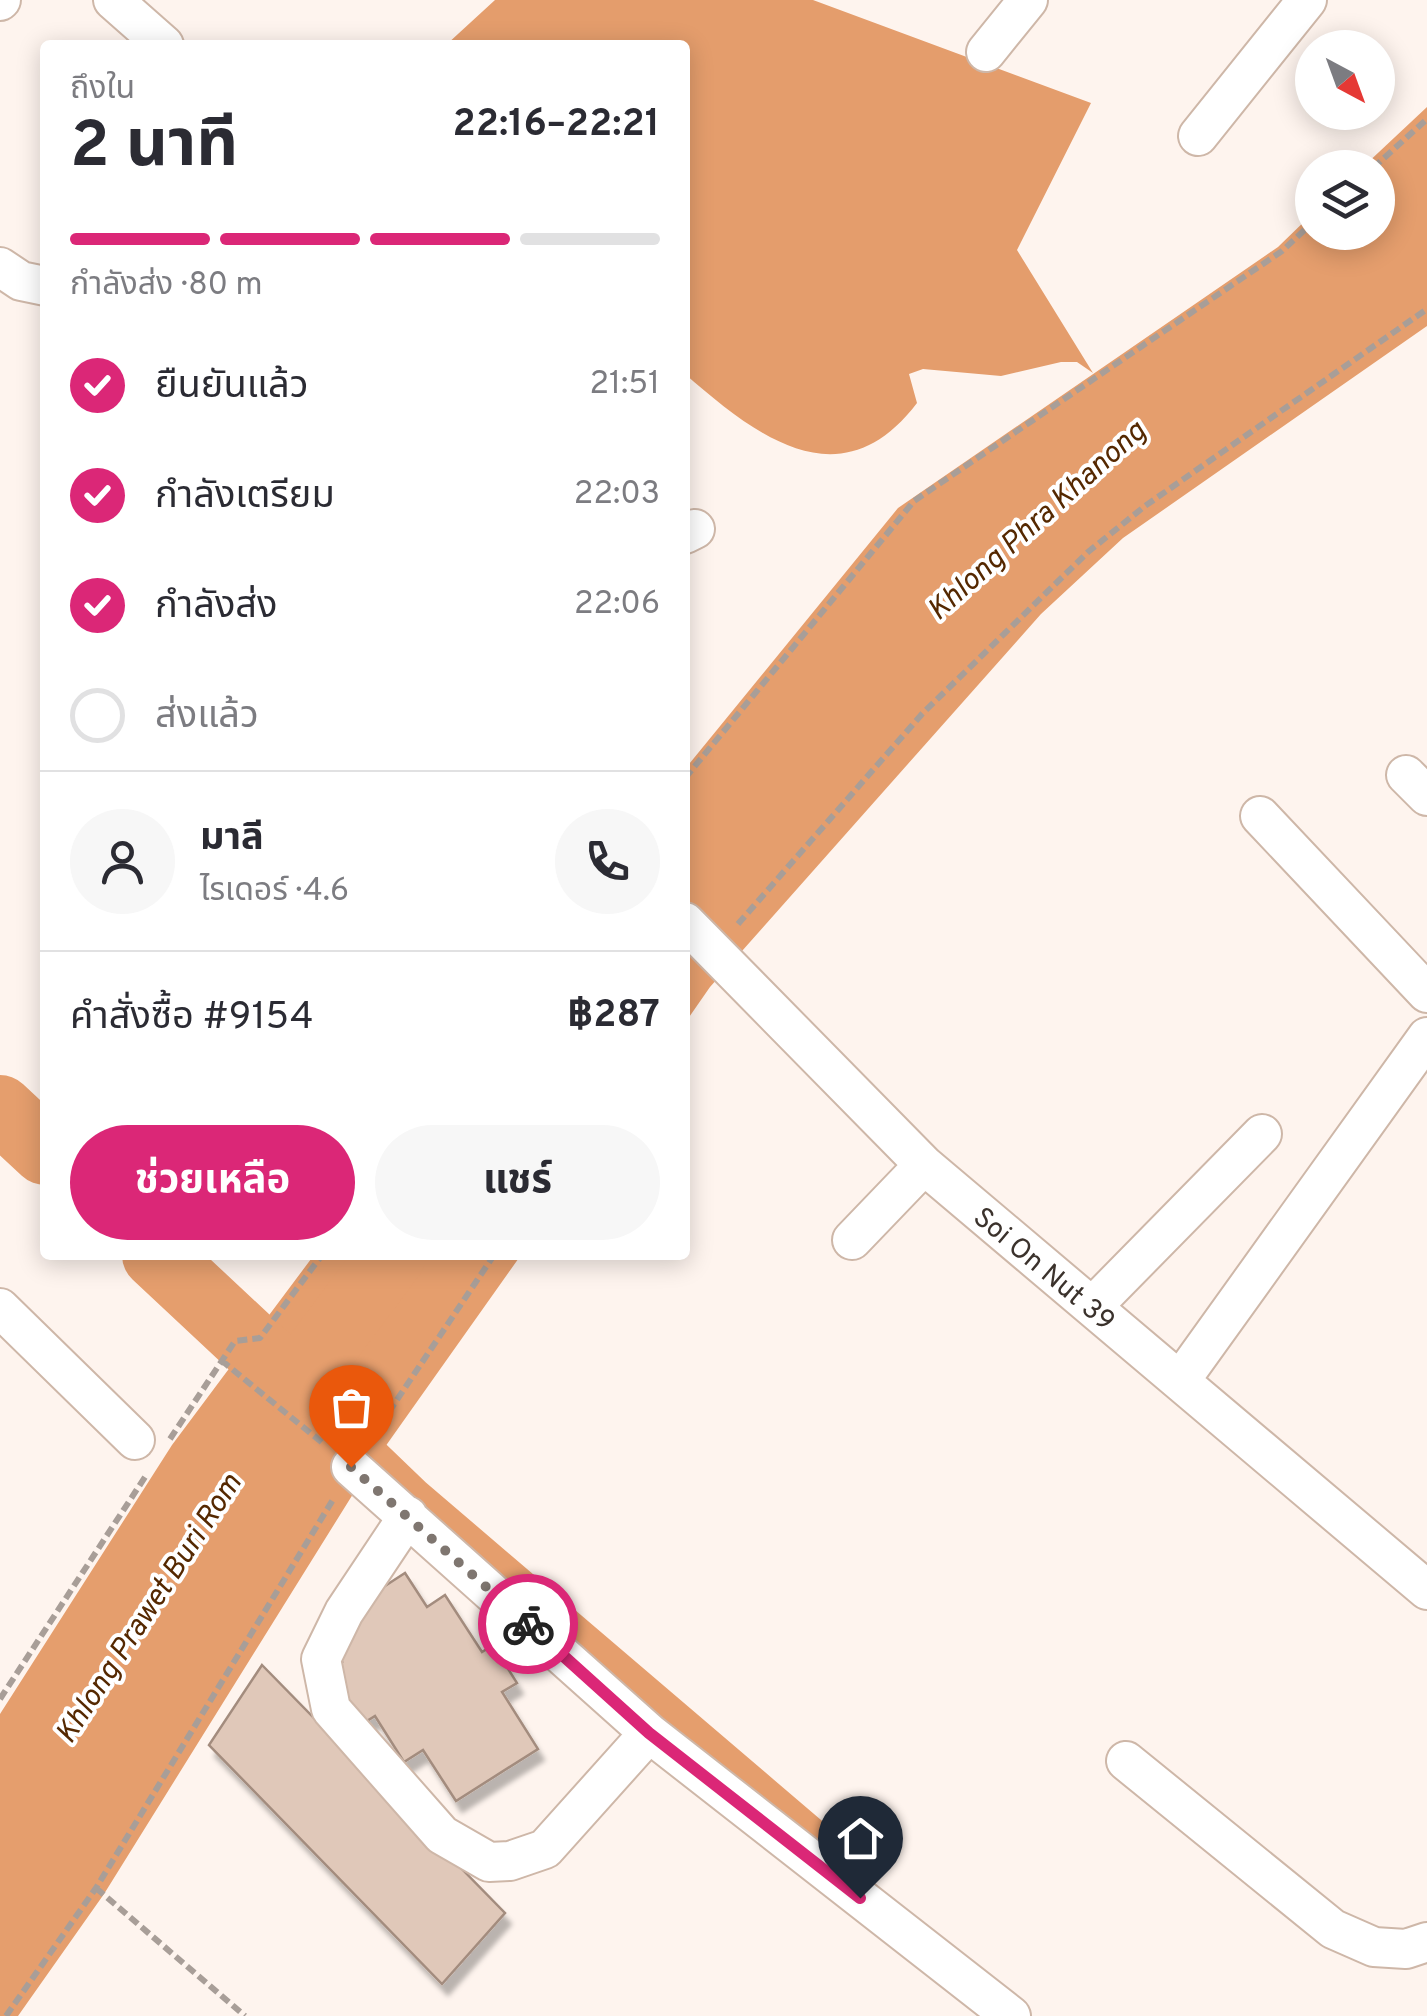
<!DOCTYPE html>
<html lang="th">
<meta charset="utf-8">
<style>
body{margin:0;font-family:Overpass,"Noto Sans Thai",sans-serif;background:#f7f7f7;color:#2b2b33;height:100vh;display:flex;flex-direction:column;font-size:38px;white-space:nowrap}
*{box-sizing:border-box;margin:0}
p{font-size:32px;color:#7c7c81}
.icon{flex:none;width:55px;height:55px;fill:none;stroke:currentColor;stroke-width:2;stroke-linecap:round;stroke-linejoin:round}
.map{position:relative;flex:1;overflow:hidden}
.sheet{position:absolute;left:40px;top:40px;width:650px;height:1220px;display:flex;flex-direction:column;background:#fff;border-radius:10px;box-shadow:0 5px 25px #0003}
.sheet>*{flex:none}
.needle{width:65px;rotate:139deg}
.buttons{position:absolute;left:1295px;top:30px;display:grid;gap:20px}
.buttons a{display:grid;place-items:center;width:100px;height:100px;border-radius:50%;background:#fff;box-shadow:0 5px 25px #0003;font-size:50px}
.pin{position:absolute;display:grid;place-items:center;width:85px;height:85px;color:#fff;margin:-102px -42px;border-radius:50% 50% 50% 0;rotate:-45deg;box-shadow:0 0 10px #0007}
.pin .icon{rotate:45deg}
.courier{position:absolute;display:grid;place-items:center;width:100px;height:100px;margin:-50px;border:8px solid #db2777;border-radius:50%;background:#fff;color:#222;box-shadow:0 2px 12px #0007}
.summary em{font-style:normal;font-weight:700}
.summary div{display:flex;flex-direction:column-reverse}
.summary{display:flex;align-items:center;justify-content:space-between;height:170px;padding:0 30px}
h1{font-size:65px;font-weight:700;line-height:75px}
.bar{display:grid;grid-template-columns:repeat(4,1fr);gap:15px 10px;align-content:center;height:120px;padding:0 30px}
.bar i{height:12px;border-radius:8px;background:#e1e1e2}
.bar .active{background:#db2777}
.bar p{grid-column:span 4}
.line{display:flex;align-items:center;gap:25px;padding:0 30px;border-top:2px solid #e1e1e2}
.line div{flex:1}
.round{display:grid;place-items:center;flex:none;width:105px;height:105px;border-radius:52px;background:#f7f7f7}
ol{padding:0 30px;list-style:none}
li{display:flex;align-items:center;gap:30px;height:110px}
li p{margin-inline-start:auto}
li .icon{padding:10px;border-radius:50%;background:#db2777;color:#fff;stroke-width:4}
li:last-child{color:#7c7c81}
li i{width:55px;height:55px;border:5px solid #e1e1e2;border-radius:50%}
.action{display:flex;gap:20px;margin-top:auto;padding:20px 30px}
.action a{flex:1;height:115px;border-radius:60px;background:#db2777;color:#fff;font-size:40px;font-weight:700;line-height:115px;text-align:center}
.action a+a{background:#f7f7f7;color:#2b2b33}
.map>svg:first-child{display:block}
</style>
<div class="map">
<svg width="1427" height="2016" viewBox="0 0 1427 2016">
<defs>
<filter id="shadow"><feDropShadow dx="6" dy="11" stdDeviation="2.5" flood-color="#0004"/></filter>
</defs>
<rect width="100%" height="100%" fill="#fef4ee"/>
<path fill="#e49d6c" d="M495,0H813L1091,103L1017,250L1093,373L1077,362H1061L1001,376L923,369L909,374L917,403C841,503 756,436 685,374V45H446Z"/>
<path fill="#e59e6d" d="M1427,107V326L1123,538L1041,614L710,987L685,1023V769L898,508L1278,247L1312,214V232H1378V168L1363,167Z
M314,1255H521L363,1478L104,1894L18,2016H0V1714L172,1445Z"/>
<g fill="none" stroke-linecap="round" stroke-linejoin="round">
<path stroke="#e59e6d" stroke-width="40" d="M335,1423L412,1497L823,1848"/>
<path stroke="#e59e6d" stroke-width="68" d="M0,1109L45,1151
M156,1255L295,1385L392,1255"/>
</g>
<path fill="#e0c8b9" stroke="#a38c7e" stroke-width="2.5" filter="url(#shadow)" d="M405,1573L427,1607L445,1595L482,1652L493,1645L517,1683L502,1692L538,1749L456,1801L423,1750L404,1762L375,1716L362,1724L328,1671L342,1662L320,1628Z
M262,1665L505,1913L442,1984L209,1745Z"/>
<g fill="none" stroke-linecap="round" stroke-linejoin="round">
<g stroke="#ceb7a8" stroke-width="42">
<path id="minor" d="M113,0L164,45
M0,1L1,0
M986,52L1028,0
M1198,136L1307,0
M0,267L21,281L45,286
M685,534L695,529
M1406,775L1427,796
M1260,816L1427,993
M685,922L924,1165L1427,1590
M852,1240L924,1165
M1092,1307L1262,1134
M0,1308L135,1440
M1180,1381L1427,1037
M351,1467L649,1733L1011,2016
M408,1516L344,1612L321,1659L331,1709L442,1835L489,1862L510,1861L545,1849L649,1733
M1126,1761L1333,1929L1374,1947L1406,1949L1427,1942"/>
</g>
<path stroke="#a89e98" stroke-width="6" stroke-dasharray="10 5" stroke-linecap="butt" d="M1373,168L1427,119
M685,778L914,501L1282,251L1312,223
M738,924L922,714L1088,552L1145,506L1427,309
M221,1360L325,1445
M372,1437L494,1255
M170,1439L235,1341L260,1338L322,1255
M0,1699L147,1474
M96,1888L245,2016
M6,2016L96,1888L334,1498"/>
<use href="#minor" stroke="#fff" stroke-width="38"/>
</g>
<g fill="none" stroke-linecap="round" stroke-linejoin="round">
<path stroke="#7f7670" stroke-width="10" stroke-dasharray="0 18" d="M351,1467L528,1624"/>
<path stroke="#db2777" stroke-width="12" d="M528,1624L649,1733L860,1898"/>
</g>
<g text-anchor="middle" stroke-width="8" stroke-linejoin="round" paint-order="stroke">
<g font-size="28" fill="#3b322c" stroke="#fff">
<text transform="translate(1045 1268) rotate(40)" y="10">Soi On Nut 39</text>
</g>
<g font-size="30" font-style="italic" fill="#552800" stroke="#fff">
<text transform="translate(1036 520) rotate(-42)" y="10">Khlong Phra Khanong</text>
<text transform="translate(148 1608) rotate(-57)" y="10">Khlong Prawet Buri Rom</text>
</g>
</g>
</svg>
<div class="buttons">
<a><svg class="needle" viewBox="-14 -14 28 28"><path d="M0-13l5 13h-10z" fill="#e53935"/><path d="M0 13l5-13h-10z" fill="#7c7c81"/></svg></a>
<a><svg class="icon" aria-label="layers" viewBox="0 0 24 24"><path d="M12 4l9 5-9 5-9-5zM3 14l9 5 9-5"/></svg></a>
</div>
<div class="pin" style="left:351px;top:1467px;background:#ea580c"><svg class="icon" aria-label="bag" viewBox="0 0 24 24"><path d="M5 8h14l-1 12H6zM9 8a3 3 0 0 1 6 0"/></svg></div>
<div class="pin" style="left:860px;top:1898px;background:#1f2937"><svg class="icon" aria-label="home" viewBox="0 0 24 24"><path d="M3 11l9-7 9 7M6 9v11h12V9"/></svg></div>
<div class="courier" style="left:528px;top:1624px"><svg class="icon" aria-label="bike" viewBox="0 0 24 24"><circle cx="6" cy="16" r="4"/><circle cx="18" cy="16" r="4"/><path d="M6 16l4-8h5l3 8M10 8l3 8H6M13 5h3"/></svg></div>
<section class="sheet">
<div class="summary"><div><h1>2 นาที</h1><p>ถึงใน</p></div><em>22:16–22:21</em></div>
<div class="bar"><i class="active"></i><i class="active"></i><i class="active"></i><i></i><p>กำลังส่ง · 80 m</p></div>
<ol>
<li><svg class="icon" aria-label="check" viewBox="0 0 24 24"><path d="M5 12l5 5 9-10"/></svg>ยืนยันแล้ว<p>21:51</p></li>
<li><svg class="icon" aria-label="check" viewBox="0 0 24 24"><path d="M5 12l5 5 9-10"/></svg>กำลังเตรียม<p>22:03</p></li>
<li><svg class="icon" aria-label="check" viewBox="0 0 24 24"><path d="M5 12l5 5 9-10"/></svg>กำลังส่ง<p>22:06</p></li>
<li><i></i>ส่งแล้ว</li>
</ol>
<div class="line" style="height:180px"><a class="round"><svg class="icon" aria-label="person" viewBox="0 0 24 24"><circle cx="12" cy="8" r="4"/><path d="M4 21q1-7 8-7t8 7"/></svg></a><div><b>มาลี</b><p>ไรเดอร์ · 4.6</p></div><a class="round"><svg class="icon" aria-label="phone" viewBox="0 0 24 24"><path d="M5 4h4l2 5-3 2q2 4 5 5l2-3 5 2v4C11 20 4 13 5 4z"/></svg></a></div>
<div class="line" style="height:130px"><div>คำสั่งซื้อ #9154</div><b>฿287</b></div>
<div class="action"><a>ช่วยเหลือ</a><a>แชร์</a></div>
</section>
</div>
